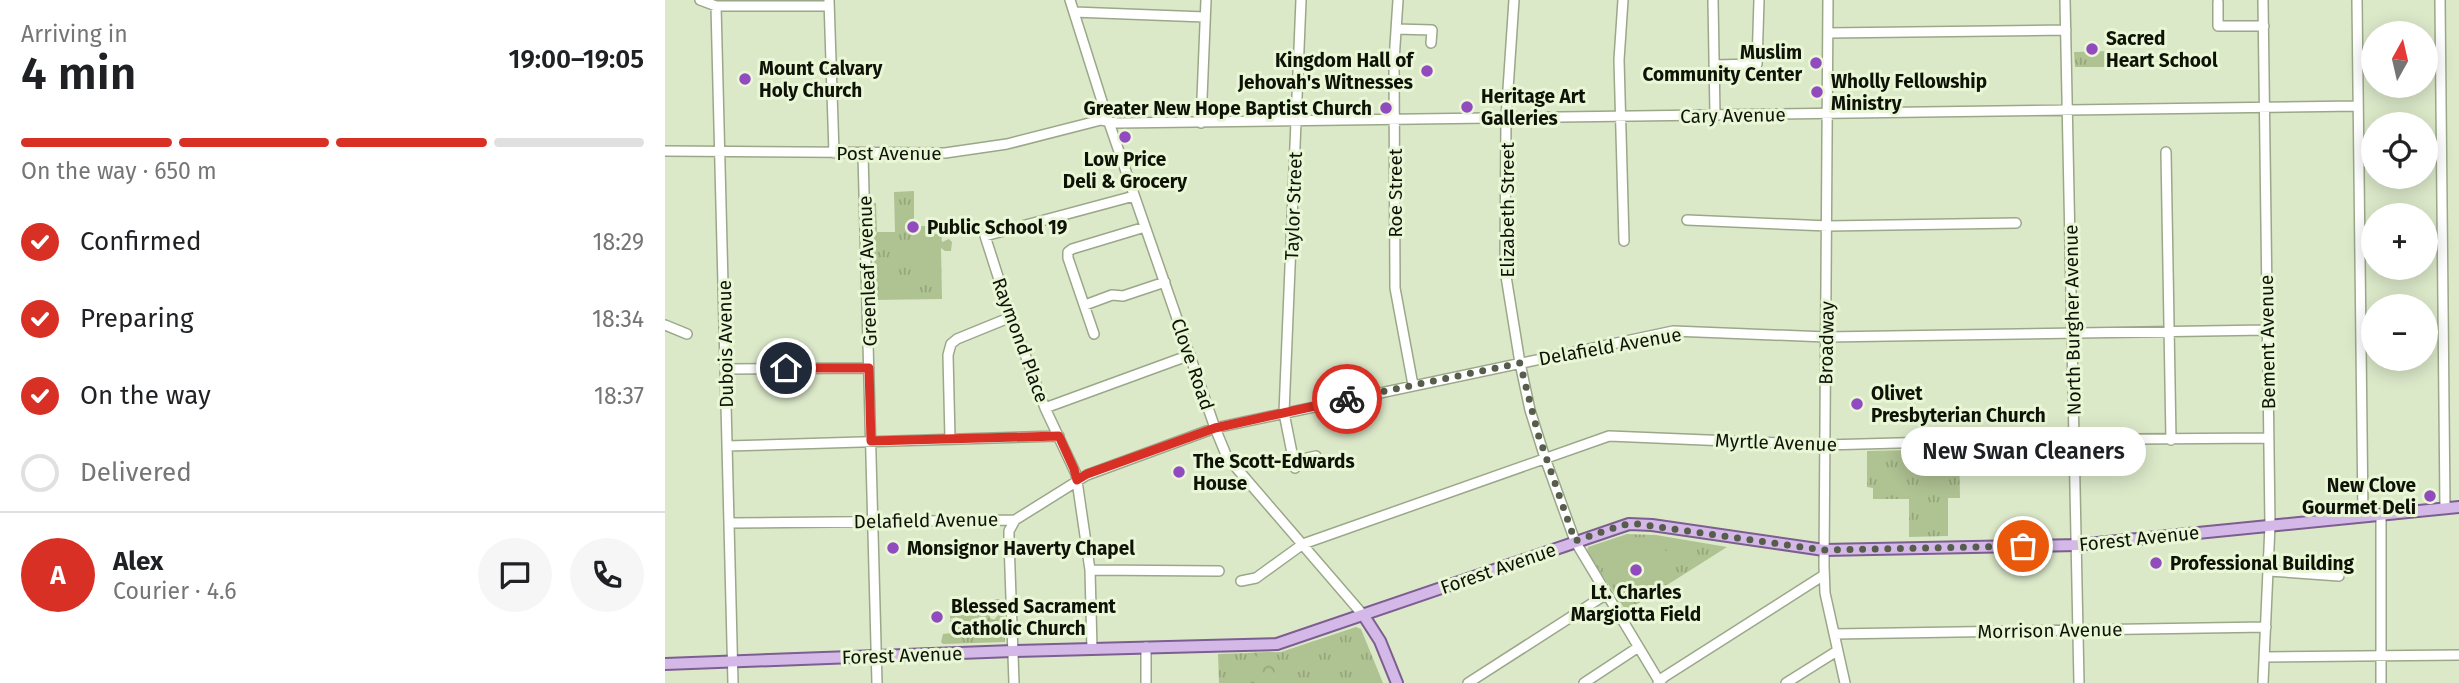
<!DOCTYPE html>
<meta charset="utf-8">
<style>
body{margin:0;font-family:"Fira Sans",sans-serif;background:#f6f6f6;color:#202124;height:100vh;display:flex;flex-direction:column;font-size:26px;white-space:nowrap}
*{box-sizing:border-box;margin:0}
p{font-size:23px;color:#757577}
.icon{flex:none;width:38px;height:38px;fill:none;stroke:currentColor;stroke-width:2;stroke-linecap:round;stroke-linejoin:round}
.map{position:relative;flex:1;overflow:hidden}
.details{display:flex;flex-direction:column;background:#fff;width:665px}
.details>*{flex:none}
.needle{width:46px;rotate:8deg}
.controls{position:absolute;left:1696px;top:21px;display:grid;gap:14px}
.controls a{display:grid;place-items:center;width:77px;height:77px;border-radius:50%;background:#fff;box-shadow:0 4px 18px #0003;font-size:35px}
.pin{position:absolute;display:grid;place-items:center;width:60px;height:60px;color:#fff;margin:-30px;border:4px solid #fff;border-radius:50%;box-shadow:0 2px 7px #0007}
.courier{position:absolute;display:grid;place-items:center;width:70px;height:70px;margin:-35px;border:5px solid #d93025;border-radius:50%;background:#fff;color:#222;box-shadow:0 2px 9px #0007}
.bubble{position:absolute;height:49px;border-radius:24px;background:#fff;box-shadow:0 4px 18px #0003;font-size:23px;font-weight:600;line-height:49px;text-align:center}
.head em{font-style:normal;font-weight:600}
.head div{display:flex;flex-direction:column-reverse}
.head{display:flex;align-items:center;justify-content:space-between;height:119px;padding:0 21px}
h1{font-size:46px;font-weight:600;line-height:52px}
.bar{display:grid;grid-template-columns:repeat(4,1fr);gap:10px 7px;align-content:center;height:84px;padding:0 21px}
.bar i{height:9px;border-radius:5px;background:#e0e0e0}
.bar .active{background:#d93025}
.bar p{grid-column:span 4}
.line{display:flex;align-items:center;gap:18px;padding:0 21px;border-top:2px solid #e0e0e0}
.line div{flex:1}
.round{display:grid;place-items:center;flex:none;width:74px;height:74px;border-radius:37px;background:#f6f6f6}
ol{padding:0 21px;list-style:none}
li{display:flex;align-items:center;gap:21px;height:77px}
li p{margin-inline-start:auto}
li .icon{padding:7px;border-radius:50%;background:#d93025;color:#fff;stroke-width:4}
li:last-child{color:#757577}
li i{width:38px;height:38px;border:4px solid #e0e0e0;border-radius:50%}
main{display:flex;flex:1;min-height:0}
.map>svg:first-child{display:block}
</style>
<main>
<section class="details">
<div class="head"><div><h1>4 min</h1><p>Arriving in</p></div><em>19:00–19:05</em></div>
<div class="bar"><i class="active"></i><i class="active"></i><i class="active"></i><i></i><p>On the way · 650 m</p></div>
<ol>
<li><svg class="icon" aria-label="check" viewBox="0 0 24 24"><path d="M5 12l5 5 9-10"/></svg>Confirmed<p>18:29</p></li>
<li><svg class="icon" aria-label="check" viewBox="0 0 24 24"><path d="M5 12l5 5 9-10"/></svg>Preparing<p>18:34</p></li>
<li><svg class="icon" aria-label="check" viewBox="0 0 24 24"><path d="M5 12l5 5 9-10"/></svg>On the way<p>18:37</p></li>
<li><i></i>Delivered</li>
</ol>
<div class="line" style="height:126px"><b class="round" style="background:#d93025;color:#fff">A</b><div><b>Alex</b><p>Courier · 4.6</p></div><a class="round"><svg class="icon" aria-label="chat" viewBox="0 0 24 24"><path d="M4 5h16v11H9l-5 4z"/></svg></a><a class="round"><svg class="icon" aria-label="phone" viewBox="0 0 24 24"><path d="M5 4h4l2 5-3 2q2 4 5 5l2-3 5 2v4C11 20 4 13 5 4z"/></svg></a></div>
</section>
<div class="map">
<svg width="1794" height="683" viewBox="0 0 1794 683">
<defs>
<pattern id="grass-tufts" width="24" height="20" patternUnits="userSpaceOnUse" patternTransform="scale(1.75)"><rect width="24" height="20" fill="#afc292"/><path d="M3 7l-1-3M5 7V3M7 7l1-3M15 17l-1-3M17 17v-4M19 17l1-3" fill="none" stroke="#95a67c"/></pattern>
<pattern id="forest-crowns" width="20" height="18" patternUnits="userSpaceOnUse" patternTransform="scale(1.75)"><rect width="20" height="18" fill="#afc292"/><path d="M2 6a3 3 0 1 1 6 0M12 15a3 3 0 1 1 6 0" fill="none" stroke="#95a67c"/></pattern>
</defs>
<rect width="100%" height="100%" fill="#dce9c9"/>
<path fill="url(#grass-tufts)" d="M1445,51V67H1410L1409,52Z
M249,191V226H268V234H276L277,242L284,239L287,242L286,251H280L276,248L277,299L210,300L209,236L211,235L212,232H208V203H211L212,232H230L229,192Z
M1294,449L1295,498H1283V536L1244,537V499H1208V488L1202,487V451Z
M962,534L991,535L1062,547L961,611L922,552L923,547Z
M327,599H339L340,642L278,644L276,642L278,634L286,633L285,620L293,619L292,617L285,619V601H299L300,613L325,612V618L329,620L333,615L330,612H326Z
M691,627L696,629L718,683H554L553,654L616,652Z"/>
<path fill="url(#forest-crowns)" d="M608,652L611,683H586L583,653Z"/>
<path fill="#afc292" d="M268,249L269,284H247L246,250Z
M213,266C230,265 241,275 240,292L214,294Z
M967,540L996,547L1015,563L969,592L970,595L965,598L958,597L955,591L957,589L949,577L944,579L931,557L933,552L948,544Z"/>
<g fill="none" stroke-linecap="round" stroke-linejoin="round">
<g stroke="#9ba789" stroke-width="12">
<path id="minor" d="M35,0L51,6H164
M164,0L169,153
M405,0L441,114L550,428L562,457L699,616
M733,0L729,61L730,288L748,385
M849,0L841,119L840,270L855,363L865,410L880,458L910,541L994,681
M958,0L954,60L959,241
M1048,0L1050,115
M1163,0L1159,566L1160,593L1180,683
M1400,0L1414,683
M1692,0L1698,516
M1775,0L1780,508
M1553,2V26H1599
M51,6L68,683
M409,12L540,17
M731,29L767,30L766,43
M1163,33L1401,30
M1049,65L1092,64L1094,0
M536,123L541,0
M0,151L280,153L342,144L436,120L452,123L1693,106
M1501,152L1506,440
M198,154L212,683
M1022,220L1163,226L1351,223
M420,305L447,295L458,296L500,282
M0,325L22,334
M429,334L403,258V252L407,249L480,227
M60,369L204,368
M380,408L525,355
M285,439L283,355L286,344L292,339L346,317
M62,446L394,436
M628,461L651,456
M630,468L619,413L636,0
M1716,514V683
M64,523L350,520L422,475L550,428L1008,331L1161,337L1602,330
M425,570L554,571
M1604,571L1674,576
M576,581L591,578L638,544L944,436L1160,445L1341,440L1604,438
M1169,634L1601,627
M481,647V683
M427,649L425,570L411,474L380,408L346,317L320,236L469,196
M1599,657L1794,655
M349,683L344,541V531L350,520
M803,683L940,595
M919,683L972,648
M993,683L999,677L1159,575
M1121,683L1172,651
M1598,683L1605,525L1598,0"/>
</g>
<g stroke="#7c5f90" stroke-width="14">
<path id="major" d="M699,616L715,641L732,683
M0,664L348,651L612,644L964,524L987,525L1159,550L1412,545L1794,507"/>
</g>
<use href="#minor" stroke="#fff" stroke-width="9"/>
<use href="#major" stroke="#d4b8e8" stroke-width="10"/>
</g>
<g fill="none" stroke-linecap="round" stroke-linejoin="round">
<path stroke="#565d4b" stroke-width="7" stroke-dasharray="0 12.6" d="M682,399L855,363L873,434L910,541L958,525L972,524L1159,550L1358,546"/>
<path stroke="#d93025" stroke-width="9" d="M121,368H204L206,441L394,436L409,469L412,480L422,474L550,428L682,399"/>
</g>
<g fill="#914bbe" stroke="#e9f7d6" stroke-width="2.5">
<circle cx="1427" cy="49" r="7"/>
<circle cx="1151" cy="63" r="7"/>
<circle cx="762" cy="71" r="7"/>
<circle cx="80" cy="79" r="7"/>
<circle cx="1152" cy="92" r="7"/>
<circle cx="802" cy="107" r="7"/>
<circle cx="721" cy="108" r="7"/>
<circle cx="460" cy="137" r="7"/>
<circle cx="248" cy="227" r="7"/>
<circle cx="1192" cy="404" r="7"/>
<circle cx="514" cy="472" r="7"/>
<circle cx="1765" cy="496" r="7"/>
<circle cx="228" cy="548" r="7"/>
<circle cx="1491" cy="563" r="7"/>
<circle cx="971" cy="570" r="7"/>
<circle cx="272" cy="617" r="7"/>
</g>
<g text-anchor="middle" stroke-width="6" stroke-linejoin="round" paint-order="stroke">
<g font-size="19" font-weight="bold" fill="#0e1207" stroke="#e9f7d6" text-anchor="start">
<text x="1441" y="45">Sacred<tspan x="1441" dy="22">Heart School</tspan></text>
<text x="1137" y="59" text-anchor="end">Muslim<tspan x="1137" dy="22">Community Center</tspan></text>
<text x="748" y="67" text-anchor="end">Kingdom Hall of<tspan x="748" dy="22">Jehovah's Witnesses</tspan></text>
<text x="94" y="75">Mount Calvary<tspan x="94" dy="22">Holy Church</tspan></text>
<text x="1166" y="88">Wholly Fellowship<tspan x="1166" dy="22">Ministry</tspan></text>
<text x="816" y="103">Heritage Art<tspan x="816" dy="22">Galleries</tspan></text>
<text x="707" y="115" text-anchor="end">Greater New Hope Baptist Church</text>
<text x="460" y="166" text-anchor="middle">Low Price<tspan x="460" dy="22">Deli &amp; Grocery</tspan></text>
<text x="262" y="234">Public School 19</text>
<text x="1206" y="400">Olivet<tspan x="1206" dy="22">Presbyterian Church</tspan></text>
<text x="528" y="468">The Scott-Edwards<tspan x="528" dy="22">House</tspan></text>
<text x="1751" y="492" text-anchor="end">New Clove<tspan x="1751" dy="22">Gourmet Deli</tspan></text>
<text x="242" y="555">Monsignor Haverty Chapel</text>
<text x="1505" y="570">Professional Building</text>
<text x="971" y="599" text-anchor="middle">Lt. Charles<tspan x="971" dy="22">Margiotta Field</tspan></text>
<text x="286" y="613">Blessed Sacrament<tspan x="286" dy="22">Catholic Church</tspan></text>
</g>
<g font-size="19" fill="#0e1207" stroke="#e9f7d6">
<text transform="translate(1068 115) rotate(-1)" y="7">Cary Avenue</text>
<text x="224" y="160">Post Avenue</text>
<text transform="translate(730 193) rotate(-90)" y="7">Roe Street</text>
<text transform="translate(628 206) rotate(-88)" y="7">Taylor Street</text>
<text transform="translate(842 210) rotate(-90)" y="7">Elizabeth Street</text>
<text transform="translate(202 271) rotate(-92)" y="7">Greenleaf Avenue</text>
<text transform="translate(1407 320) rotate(-91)" y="7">North Burgher Avenue</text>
<text transform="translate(356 340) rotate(70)" y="7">Raymond Place</text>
<text transform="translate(1602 342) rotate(-91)" y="7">Bement Avenue</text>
<text transform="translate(1161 343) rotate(-89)" y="7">Broadway</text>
<text transform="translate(60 344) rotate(-91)" y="7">Dubois Avenue</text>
<text transform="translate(945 346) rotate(-10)" y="7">Delafield Avenue</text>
<text transform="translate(528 364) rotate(71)" y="7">Clove Road</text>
<text transform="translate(1111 442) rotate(2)" y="7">Myrtle Avenue</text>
<text transform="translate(261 520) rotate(-1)" y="7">Delafield Avenue</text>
<text transform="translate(1474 538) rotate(-6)" y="7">Forest Avenue</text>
<text transform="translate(833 568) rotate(-19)" y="7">Forest Avenue</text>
<text transform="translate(1385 630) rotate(-1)" y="7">Morrison Avenue</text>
<text transform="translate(237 655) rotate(-2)" y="7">Forest Avenue</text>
</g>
</g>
</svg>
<div class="controls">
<a><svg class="needle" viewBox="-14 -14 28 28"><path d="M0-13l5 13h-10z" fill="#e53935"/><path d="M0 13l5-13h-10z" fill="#757577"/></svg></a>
<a><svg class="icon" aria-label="locate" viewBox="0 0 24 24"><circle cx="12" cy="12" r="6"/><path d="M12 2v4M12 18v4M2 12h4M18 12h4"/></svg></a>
<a>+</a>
<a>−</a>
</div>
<div class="pin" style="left:1358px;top:546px;background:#ea580c"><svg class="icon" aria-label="bag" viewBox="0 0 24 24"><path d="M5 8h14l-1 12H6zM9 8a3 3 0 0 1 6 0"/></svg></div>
<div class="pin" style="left:121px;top:368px;background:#1f2937"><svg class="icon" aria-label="home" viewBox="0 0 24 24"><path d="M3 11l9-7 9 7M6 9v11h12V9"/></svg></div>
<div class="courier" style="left:682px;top:399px"><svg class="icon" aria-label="bike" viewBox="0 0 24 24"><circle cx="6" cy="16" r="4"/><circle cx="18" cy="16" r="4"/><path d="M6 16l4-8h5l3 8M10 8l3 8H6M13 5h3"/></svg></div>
<div class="bubble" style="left:1236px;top:427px;width:245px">New Swan Cleaners</div>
</div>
</main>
